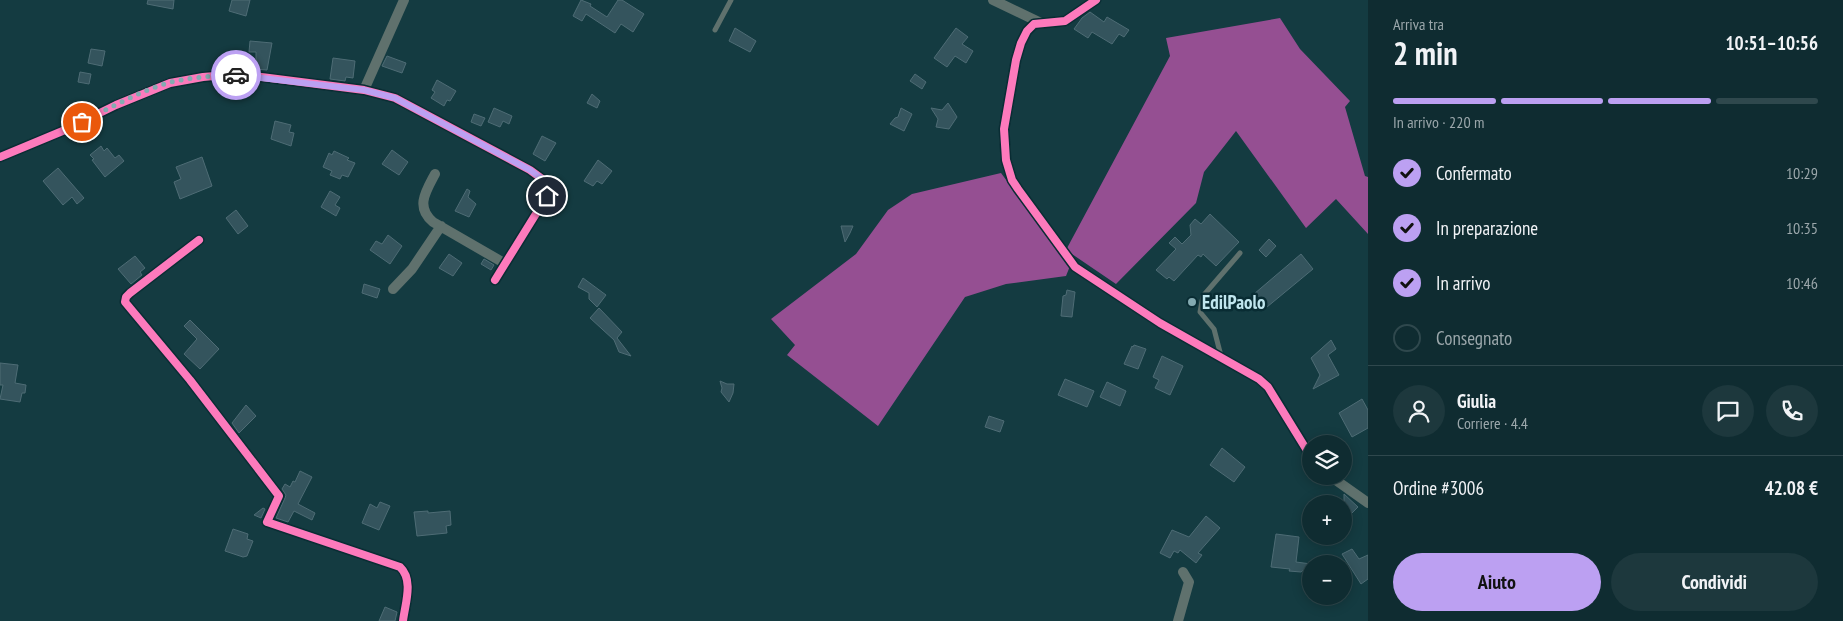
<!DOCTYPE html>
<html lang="it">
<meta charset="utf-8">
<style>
body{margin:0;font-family:"PT Sans Narrow",sans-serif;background:#1d383d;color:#f1f3f6;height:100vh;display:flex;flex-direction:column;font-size:19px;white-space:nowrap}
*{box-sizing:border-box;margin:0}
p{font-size:16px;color:#9ba7ab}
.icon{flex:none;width:28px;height:28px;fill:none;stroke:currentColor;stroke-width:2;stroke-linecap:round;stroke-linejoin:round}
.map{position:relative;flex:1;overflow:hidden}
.details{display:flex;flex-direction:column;background:#0f2c31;width:475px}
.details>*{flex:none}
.fabs{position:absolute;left:1302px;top:435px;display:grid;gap:10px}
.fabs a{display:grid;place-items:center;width:50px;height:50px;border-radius:50%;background:#0f2c31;box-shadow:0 2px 12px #0003,0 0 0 1px #2f484d;font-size:25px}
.pin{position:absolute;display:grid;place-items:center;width:42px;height:42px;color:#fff;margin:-21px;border:2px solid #fff;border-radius:50%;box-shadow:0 1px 5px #0007}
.courier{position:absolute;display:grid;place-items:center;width:50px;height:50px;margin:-25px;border:4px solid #bca0f2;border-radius:50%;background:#fff;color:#222;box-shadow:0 1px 6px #0007}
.overview em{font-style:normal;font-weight:600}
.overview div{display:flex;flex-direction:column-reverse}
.overview{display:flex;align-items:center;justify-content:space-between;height:85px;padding:0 25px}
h1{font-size:32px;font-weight:600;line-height:38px}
.bar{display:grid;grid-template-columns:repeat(4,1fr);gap:8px 5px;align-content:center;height:60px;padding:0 25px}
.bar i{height:6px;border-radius:4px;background:#2f484d}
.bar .current{background:#bca0f2}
.bar p{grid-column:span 4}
.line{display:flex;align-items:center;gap:12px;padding:0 25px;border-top:1px solid #2f484d}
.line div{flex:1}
.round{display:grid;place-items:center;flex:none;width:52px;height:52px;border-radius:26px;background:#1d383d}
ol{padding:0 25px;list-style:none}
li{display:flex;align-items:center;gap:15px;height:55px}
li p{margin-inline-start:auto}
li .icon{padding:5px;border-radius:50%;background:#bca0f2;color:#111;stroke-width:4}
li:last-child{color:#9ba7ab}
li i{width:28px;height:28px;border:2px solid #2f484d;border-radius:50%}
.primary-button{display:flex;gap:10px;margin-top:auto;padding:10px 25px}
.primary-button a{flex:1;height:58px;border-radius:30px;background:#bca0f2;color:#111;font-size:20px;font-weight:600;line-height:58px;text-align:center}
.primary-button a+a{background:#1d383d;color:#f1f3f6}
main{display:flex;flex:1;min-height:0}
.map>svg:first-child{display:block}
</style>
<main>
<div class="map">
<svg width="1368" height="621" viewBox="0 0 1368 621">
<rect width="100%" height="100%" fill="#143b41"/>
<path fill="#954f92" d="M1280,18L1300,49L1350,101L1345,107L1365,176L1368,177V234L1336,199L1306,228L1236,131L1204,172L1196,203L1116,284L1066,250L1170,56L1166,38Z
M1001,173L1070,266L1066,276L1006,284L965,297L878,426L787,355L795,345L771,319L856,254L888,210L912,194Z"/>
<path fill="#34545d" stroke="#4e6c75" d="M148,0H174L173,9L147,4Z
M232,0H250L246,16L229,11Z
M581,0L591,4L590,6L607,17L618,0H622L644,14L633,32L621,24L615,33L586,14L582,21L573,16Z
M1090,12L1104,22L1107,17L1129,30L1124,37L1119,34L1112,44L1092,32L1088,38L1074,29L1082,18Z
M735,28L756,41L750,52L729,41Z
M956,28L968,37L962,44L973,51L966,63L955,56L947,67L934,58Z
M250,41L272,43L267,70L256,69V52H249Z
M91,49L105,51L102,66L88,63Z
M387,56L406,63L402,73L382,66Z
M333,58L355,61L353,78L346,77L345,81L330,79Z
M80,72L91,74L89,84L78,82Z
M915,74L926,82L922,89L910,81Z
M437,80L456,91L450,101L447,100L444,106L431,98L435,92L432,90Z
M592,94L600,101L597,108L587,103Z
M948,103L957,117L949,129L936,127L938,119L931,108L942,110Z
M494,108L512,116L509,124L503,121L500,127L488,122Z
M901,108L912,114L904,131L890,124L895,118L898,117Z
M474,114L485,118L481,126L471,122Z
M275,121L291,125L289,132L294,133L291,146L271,139Z
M542,136L556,143L545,161L533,154Z
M101,146L104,151L107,148L115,158L119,155L124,161L105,177L92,160L94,159L90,155Z
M392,150L408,162L399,175L382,164Z
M334,151L349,158L347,160L355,163L348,177L342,175L340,179L330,175L332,171L323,167L329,153L332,155Z
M202,157L212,186L180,199L174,182L181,179L176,167Z
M598,160L612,171L602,184L597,181L593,186L584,181Z
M58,168L84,198L77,204L72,197L63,205L43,181Z
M467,189L470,191L468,197L476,204L469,217L455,211Z
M330,191L340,197L335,205L340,208L336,216L321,207Z
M236,210L248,226L238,234L226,218Z
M1210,214L1239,242L1216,266L1203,254L1201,257L1198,255L1174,281L1169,277L1167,279L1156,270L1176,249L1169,243L1175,237L1182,244L1191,235L1190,225L1195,219L1201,224Z
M841,226H853L850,233L845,242Z
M388,235L402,246L390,264L370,250L376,241L382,244Z
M1269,239L1276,246L1266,257L1259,250Z
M449,254L462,263L453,276L439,268Z
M1301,254L1313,269L1267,307L1254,294Z
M135,256L145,268L140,272L142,275L131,284L118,269Z
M484,259L494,265L491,270L481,264Z
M583,278L606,295L597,307L589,299V293L578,287Z
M364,284L380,289L377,298L362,293Z
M1067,290L1075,292L1072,317L1061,316L1063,296L1066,295Z
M599,308L622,332L617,338L631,356L619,352L614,340L590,318Z
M190,320L219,349L200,369L184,354L197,339L184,326Z
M1331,340L1336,349L1328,355L1339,375L1313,389L1320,375L1311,358Z
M1134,345L1146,349L1138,369L1124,364L1132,346L1133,347Z
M1162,356L1183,366L1170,395L1155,388L1159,380L1153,377Z
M0,363L18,365L15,383L26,385L25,393H22L20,402L0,399L3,385H0Z
M1065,379L1094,391L1087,407L1058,395Z
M720,381L727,384H734L733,393L729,402L721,392L722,388Z
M1107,382L1126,391L1120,406L1100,397Z
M1362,399L1368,410V428L1352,437L1339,413Z
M246,405L256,416L239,433L232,423Z
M989,416L1004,421L1000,432L985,427Z
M1222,448L1245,467L1234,482L1210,465Z
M300,471L312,477L298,504L315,513L312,520L294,511L288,522L276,518L285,498L286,495L282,489L285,484L290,487L293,481L295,482Z
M1344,494L1358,507L1347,518L1344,509Z
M380,502L390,506L379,530L362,523L370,504L377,508Z
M263,508L265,509L261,518L254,515Z
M428,511V513L450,511L451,525L446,526L447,533L417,536L414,512Z
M1206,516L1220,528L1198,553L1202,555L1196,563L1180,550L1178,553L1174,551L1170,558L1160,553L1172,530L1189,537Z
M233,529L248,534L247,539L253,541L247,556L243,557L225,551Z
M1276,534L1299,537L1296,562L1311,564L1301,572L1289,571L1290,569L1271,567Z
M1352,549L1359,559L1368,555V579L1361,584L1342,554Z
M385,607L397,612L395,621H379Z"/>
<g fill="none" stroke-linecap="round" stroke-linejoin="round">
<path stroke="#5f716d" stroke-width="5" d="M715,30L731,0
M1221,356L1214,329L1200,312L1203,296L1240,253"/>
<path stroke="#5f716d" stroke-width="10" d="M993,0L1041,23
M1096,0L1065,21L1034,24L1027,31L1021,43L1016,60L1004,129L1006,160L1012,180L1018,189L1075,267L1160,323L1259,379L1268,387L1311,457
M364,90L404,0
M0,157L65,130L116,105L170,83L203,77L238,74L364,90L395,98L530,170L549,184L547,196L495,280
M435,174C426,191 415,207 433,222L504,263
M199,240L130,293L126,297L125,302L190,380L279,496L267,522L400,567C414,580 405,604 403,621
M393,289L412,269L441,226
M1330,476L1368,503
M1178,621L1189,582L1183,572"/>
<g stroke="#092c33" stroke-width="11">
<path id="cycleway" d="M1096,0L1065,21L1034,24L1027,31L1021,43L1016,60L1004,129L1006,160L1012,180L1018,189L1075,267L1160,323L1259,379L1268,387L1311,457
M0,157L65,130L116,105L170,83L203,77L238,74L364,90L395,98L530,170L549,184L547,196L495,280
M199,240L130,293L126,297L125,302L190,380L279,496L267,522L400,567C414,580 405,604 403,621"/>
</g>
<use href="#cycleway" stroke="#fd7abc" stroke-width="8"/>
</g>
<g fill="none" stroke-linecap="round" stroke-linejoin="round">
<path stroke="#84aab1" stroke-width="5" stroke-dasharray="0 9" d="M82,122C110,108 140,91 171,82C192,77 214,76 236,75"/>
<path stroke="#bca0f2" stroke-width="6" d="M236,75L364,90L395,98L530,170L549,184L547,196"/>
</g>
<circle fill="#84aab1" stroke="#092c33" stroke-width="2" cx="1192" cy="302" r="5"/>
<g text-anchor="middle" stroke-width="5" stroke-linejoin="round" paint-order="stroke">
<g font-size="19" font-weight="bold" fill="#c0e6ee" stroke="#092c33" text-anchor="start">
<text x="1202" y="309">EdilPaolo</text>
</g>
</g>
</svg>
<div class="fabs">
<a><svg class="icon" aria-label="layers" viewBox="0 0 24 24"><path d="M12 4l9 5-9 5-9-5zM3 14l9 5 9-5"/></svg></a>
<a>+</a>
<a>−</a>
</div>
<div class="pin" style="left:82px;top:122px;background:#ea580c"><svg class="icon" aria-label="bag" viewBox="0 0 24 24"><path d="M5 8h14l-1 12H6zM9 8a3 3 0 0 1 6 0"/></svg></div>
<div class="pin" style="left:547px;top:196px;background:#1f2937"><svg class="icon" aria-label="home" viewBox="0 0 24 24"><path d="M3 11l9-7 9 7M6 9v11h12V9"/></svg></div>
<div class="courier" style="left:236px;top:75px"><svg class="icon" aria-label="car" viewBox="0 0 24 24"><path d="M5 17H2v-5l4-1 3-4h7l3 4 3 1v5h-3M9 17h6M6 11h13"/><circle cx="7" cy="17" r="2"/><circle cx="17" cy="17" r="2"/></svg></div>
</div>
<section class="details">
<div class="overview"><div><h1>2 min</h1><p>Arriva tra</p></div><em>10:51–10:56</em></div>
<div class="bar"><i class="current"></i><i class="current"></i><i class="current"></i><i></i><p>In arrivo · 220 m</p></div>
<ol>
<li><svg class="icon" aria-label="check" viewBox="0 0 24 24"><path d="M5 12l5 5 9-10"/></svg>Confermato<p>10:29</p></li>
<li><svg class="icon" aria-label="check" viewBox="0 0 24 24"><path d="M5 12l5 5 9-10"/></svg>In preparazione<p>10:35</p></li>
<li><svg class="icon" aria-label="check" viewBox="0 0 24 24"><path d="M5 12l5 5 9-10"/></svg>In arrivo<p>10:46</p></li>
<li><i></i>Consegnato</li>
</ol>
<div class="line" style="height:90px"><a class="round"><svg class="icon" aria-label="person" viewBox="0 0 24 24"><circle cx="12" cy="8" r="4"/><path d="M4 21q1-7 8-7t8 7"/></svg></a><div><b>Giulia</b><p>Corriere · 4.4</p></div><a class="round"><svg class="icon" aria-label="chat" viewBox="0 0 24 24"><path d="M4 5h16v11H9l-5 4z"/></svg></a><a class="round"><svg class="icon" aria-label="phone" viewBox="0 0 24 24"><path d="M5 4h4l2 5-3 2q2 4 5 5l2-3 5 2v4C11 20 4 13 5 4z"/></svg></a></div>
<div class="line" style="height:65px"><div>Ordine #3006</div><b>42.08 €</b></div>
<div class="primary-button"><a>Aiuto</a><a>Condividi</a></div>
</section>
</main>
